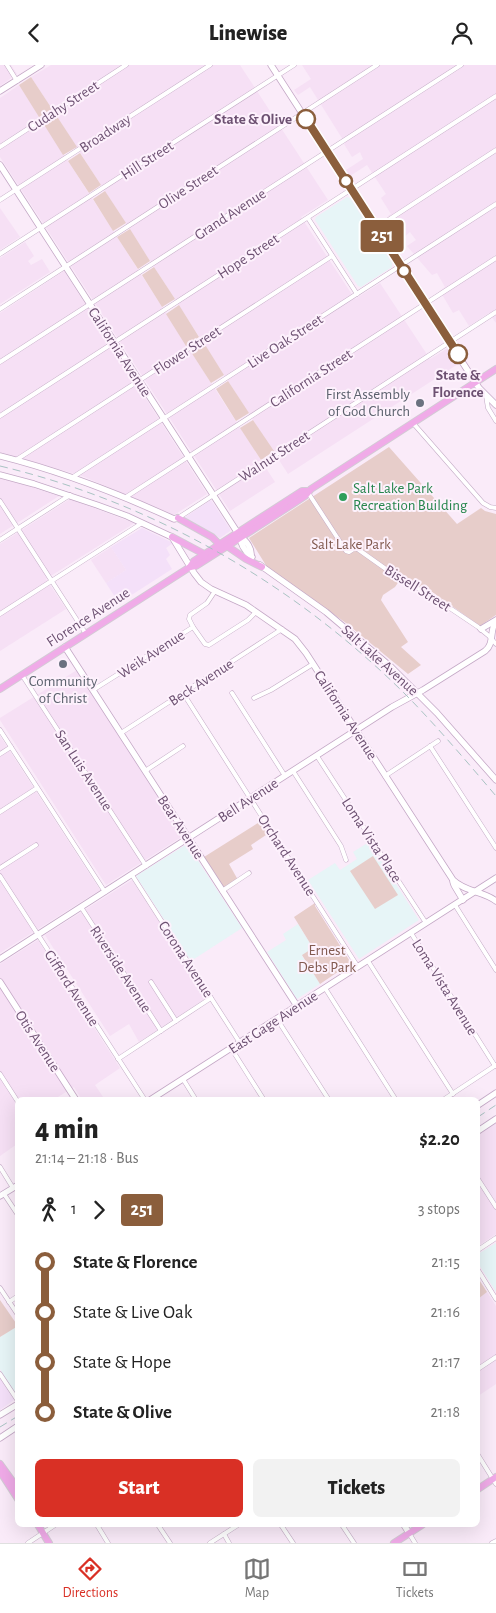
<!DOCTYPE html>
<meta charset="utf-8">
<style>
:root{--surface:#fff;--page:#f2f2f2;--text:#222;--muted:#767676;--line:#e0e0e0;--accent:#d93025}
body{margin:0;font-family:"Alegreya Sans",sans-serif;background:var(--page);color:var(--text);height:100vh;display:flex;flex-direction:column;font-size:19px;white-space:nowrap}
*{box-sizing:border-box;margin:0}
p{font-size:16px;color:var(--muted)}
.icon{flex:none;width:28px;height:28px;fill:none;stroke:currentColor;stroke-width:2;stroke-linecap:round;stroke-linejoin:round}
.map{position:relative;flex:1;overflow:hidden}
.drawer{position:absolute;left:15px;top:1032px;width:465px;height:430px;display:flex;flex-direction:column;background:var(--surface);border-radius:8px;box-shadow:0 5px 20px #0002}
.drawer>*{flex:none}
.badge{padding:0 10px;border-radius:4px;font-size:18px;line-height:32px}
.map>.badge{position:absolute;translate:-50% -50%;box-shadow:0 0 0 2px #fff}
.legs{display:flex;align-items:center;gap:8px;height:55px;padding:0 20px;font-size:16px}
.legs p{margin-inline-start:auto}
.summary{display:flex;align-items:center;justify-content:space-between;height:85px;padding:0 20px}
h1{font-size:28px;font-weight:800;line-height:38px}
.cta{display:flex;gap:10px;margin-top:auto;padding:10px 20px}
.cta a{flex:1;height:58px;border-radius:8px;background:var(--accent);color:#fff;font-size:20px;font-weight:800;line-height:58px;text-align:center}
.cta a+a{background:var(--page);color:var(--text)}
ul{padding:0 20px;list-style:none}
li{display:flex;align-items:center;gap:18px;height:50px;font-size:19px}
li i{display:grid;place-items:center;width:8px;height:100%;margin:0 6px;background:currentColor}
li i::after{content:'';width:12px;height:12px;margin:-6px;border:4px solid;border-radius:50%;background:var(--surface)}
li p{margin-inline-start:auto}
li:first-child i{background:linear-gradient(#0000 50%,currentColor 0)}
li:last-child i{background:linear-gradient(currentColor 50%,#0000 0)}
header{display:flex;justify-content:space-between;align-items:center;height:65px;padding:0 20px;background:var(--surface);font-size:22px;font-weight:800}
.tab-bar{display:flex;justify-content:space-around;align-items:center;height:70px;border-top:1px solid var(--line);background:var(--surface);font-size:14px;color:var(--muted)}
.tab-bar a{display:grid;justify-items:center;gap:2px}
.tab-bar .current{color:var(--accent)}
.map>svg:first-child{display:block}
.residential{fill:#f6e0f5}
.commercial{fill:#f4e0f9}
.education{fill:#e7f5f7}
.green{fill:#e7cdca}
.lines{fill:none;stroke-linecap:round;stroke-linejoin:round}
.street-casing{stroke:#c4acc6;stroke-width:5}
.secondary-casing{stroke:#c4a8c6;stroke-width:7}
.primary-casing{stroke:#d3cbd5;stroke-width:8}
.street{stroke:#fff;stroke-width:4}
.secondary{stroke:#fff;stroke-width:5.5}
.primary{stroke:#f0abe8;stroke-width:6}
.rail{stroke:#a9c3c3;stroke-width:1;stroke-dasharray:8 5;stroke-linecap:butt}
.line-1-casing{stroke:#fff;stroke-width:11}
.line-1{stroke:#8b5e3c;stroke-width:8}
.stop-1-dot{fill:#fff;stroke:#8b5e3c;stroke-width:2.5}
.worship-dot{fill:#6b7280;stroke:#fdf1fc;stroke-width:2}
.leisure-dot{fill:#2e9e5b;stroke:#fdf1fc;stroke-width:2}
.labels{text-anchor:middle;stroke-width:4;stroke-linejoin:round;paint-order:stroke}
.street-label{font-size:15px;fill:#6d5172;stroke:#fdf1fc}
.stop-label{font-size:15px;font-weight:bold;fill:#6d5172;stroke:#fdf1fc;text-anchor:end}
.worship-label{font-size:15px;fill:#5b616d;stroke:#fdf1fc;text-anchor:end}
.leisure-label{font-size:15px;fill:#27864d;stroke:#fdf1fc;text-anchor:start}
.park-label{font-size:15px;fill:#825a50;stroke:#fdf1fc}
</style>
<header><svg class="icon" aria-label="back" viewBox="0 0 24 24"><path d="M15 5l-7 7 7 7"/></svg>Linewise<svg class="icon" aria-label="person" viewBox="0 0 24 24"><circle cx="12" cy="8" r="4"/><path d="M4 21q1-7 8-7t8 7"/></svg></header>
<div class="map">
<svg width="496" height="1478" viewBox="0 0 496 1478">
<rect width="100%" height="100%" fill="#faebf9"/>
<g class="residential">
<polygon points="0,0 11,0 17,9 0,21"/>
<polygon points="51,0 240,0 328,135 301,152 355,234 380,218 430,294 448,283 458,299 288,409 31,12"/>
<polygon points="302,0 496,0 496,258 489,248 469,261 459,245 453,248 440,226 445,222 437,208 432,210 407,181 416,175 410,167 405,171 401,170 388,151 391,149 381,133 386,129 367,100 350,111 346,105 363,94 360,87 352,92 344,79 345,78 310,22 298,30 294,25 311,14"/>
<polygon points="19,20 275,417 230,446 0,92 0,33"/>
<polygon points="0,143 20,172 0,185"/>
<polygon points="25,177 34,191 28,196 31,200 42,194 50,207 0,239 0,193"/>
<polygon points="64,206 207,429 174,450 82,411 0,387 0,248"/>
<polygon points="0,412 59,431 0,469"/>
<polygon points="70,434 134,458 133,459 46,514 66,544 0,586 0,479"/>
<polygon points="111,482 126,505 106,518 91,495"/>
<polygon points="77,605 183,771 106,820 0,655 0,653"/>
<polygon points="0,671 100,825 0,888"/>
<polygon points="132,815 208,932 139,977 129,959 110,971 45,870"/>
<polygon points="38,875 120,1003 95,1020 103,1032 99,1035 82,1035 74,1022 53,1035 18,1035 17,1079 0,1091 0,899"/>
<polygon points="496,1058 496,1169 478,1181 478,1070"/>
<polygon points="487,1227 496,1241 496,1319 478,1331 478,1234"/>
</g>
<g class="commercial">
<polygon points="211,435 230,464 230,466 220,473 184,453"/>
<polygon points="142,463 173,478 166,483 170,490 166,494 172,504 119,538 106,518 126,505 111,482"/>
<polygon points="0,1313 14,1335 0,1345"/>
</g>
<g class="education">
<polygon points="347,132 350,133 392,198 392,202 361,222 358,221 315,155 316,152"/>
<polygon points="369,777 419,855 359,894 308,815 335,798 340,805 357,794 353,787"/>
<polygon points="187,779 242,863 191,896 136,811"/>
<polygon points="298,859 313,883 302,891 320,919 297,934 267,887 286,875 283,869"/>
<polygon points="496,1178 496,1227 478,1198 478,1189"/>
<polygon points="17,1261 17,1332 0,1304 0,1272"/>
</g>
<g class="green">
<polygon points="31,12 52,44 39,52 19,20"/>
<polygon points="56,50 77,82 63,90 43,58"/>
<polygon points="80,88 101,120 89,128 68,96"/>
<polygon points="105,126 126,158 113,166 93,134"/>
<polygon points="130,164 150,196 138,204 117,172"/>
<polygon points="154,202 175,234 162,242 142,210"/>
<polygon points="179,240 199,272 186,281 166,249"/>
<polygon points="204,278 224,310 211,318 191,287"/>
<polygon points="228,316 249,348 236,356 216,324"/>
<polygon points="253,355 274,386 261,395 240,363"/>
<polygon points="389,382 457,459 481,443 485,446 496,449 496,550 480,561 428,524 415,520 402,512 395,522 383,530 381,535 408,577 401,582 421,600 408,609 346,558 267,502 249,473"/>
<polygon points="261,756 269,768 251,780 253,784 229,799 238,815 224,824 204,792"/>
<polygon points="373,791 398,830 375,844 350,806"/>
<polygon points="315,838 315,841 351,898 320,919 302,890 313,883 294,852"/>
<polygon points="478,1213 487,1227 478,1234"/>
<polygon points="0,1235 18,1261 0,1272"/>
</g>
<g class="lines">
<g class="street-casing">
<g id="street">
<polyline points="7,0 17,16"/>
<polyline points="0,82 126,0"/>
<polyline points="0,135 210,0"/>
<polyline points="308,153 357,229"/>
<polyline points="376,163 496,85"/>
<polyline points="0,189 294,0"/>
<polyline points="0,244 377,0"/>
<polyline points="0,297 461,0"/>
<polyline points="486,331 488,343 496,356"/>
<polyline points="0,351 496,31"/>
<polyline points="413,358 483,438 490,442 496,443"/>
<polyline points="16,395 332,191"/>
<polyline points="73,412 496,139"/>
<polyline points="307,426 346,486 349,487 355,483 359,485 407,519 426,527 478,562 489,571 496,579"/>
<polyline points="126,432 496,193"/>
<polyline points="0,436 86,569"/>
<polyline points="178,453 496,247"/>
<polyline points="0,475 70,430"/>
<polyline points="0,549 142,458"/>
<polyline points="193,562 205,579 209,580 248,555 256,547"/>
<polyline points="22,610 146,801"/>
<polyline points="93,625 193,562 189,554 190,550 207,538 215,526"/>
<polyline points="183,628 358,902"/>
<polyline points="232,628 285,711"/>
<polyline points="254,633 271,625 313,599"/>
<polyline points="0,665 105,827"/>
<polyline points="121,668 282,564"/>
<polyline points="430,681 496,783"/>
<polyline points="0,689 11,682"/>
<polyline points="317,691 426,858"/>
<polyline points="145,706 183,681"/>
<polyline points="293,706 341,781 346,795"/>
<polyline points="385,711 438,676"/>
<polyline points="0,747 37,723"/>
<polyline points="0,803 36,780"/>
<polyline points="132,810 240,978"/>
<polyline points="0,811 145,1035"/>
<polyline points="222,826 249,808"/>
<polyline points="455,840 496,905"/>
<polyline points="81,842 161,966"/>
<polyline points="411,868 495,1001"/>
<polyline points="368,896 453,1029"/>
<polyline points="151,917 176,956"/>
<polyline points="325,923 396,1035"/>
<polyline points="277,954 329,1035"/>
<polyline points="231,983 264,1035"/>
<polyline points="118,994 211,933"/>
<polyline points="0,1009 18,1037"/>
<polyline points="183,1014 196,1035"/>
<polyline points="443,1035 496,1000"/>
<polyline points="0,1102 13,1123"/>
<polyline points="478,1114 496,1142"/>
<polyline points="4,1129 18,1150"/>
<polyline points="478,1185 496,1173"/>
<polyline points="478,1205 496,1234"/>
<polyline points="0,1223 18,1250"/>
<polyline points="9,1237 18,1231"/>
<polyline points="478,1304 496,1292"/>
<polyline points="0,1309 18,1336"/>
<polyline points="478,1390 496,1419"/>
<polyline points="97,1460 108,1478"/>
<polyline points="158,1460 170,1478"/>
<polyline points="281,1460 293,1478"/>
<polyline points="342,1460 354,1478"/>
<polyline points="409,1468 415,1478"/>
<polyline points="224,1469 229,1478"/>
<polyline points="28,1478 55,1460"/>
<polyline points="210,1478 238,1460"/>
<polyline points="492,1478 496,1476"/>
</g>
</g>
<g class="secondary-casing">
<g id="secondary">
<polyline points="271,0 479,323 496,340"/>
<polyline points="0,26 41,0"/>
<path d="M0 100 241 473C247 476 252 484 251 491"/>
<path d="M0 391C60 406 117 428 174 454L178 453"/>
<path d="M0 410 34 419 97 440 127 451 172 472 194 508 201 517 211 524 246 540 295 574 306 588 453 815C465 827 483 826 496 836"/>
<path d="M241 473C240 481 246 487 252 492"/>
<polyline points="260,500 326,547 391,602 437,648 496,715"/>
<polyline points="481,564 496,555"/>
<polyline points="65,582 297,941"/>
<polyline points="453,817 454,820 463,835"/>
<path d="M0 894 392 642 423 625 485 586C495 578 489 566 496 556"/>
<polyline points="0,917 76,1035"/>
<polyline points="150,1035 496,813"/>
<polyline points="478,1040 496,1028"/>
<polyline points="478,1066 496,1054"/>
<polyline points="0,1131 18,1120"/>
<polyline points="0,1350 18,1339"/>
<polyline points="0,1373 18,1361"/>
<polyline points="404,1460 409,1468"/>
</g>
</g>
<g class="primary-casing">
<g id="primary">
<polyline points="178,453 212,472 219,479"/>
<polyline points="172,472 204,489"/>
<polyline points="227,481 246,494 262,502"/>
<polyline points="190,502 196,501 282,446 305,431 311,424 496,304"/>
<polyline points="0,624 190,502 194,496 302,426 307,426"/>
<polyline points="0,1399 18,1424"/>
<polyline points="0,1406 18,1434"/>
<polyline points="478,1424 496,1412"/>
<polyline points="38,1460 49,1478"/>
<polyline points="394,1478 422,1460"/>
</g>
</g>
<use href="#street" class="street"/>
<use href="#secondary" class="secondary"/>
<use href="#primary" class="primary"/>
<g class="rail">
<path d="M0 401C155 438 298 521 410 634 440 665 468 698 496 731"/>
<polyline points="478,1052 496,1040"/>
<polyline points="0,1362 18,1351"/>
</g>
</g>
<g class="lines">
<g class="line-1-casing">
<polyline id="line-1" points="306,54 458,289"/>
</g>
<use href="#line-1" class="line-1"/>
</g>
<g class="stop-1-dot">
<circle cx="306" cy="54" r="9"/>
<circle cx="346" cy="116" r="6"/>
<circle cx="404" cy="206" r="6"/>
<circle cx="458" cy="289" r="9"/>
</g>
<g class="worship-dot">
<circle cx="420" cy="338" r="5"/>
<circle cx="63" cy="599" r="5"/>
</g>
<circle class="leisure-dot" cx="343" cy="432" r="5"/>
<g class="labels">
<g class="street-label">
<text transform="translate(63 41) rotate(-33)" y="5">Cudahy Street</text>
<text transform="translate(105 68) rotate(-33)" y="5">Broadway</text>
<text transform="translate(147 95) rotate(-33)" y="5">Hill Street</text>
<text transform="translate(188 122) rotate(-33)" y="5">Olive Street</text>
<text transform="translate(230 149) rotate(-33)" y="5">Grand Avenue</text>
<text transform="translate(248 191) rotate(-33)" y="5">Hope Street</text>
<text transform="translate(285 276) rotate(-33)" y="5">Live Oak Street</text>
<text transform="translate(187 285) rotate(-33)" y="5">Flower Street</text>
<text transform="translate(120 287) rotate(57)" y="5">California Avenue</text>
<text transform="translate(311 313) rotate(-33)" y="5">California Street</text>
<text transform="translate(274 391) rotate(-33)" y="5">Walnut Street</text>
<text transform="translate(418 523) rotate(32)" y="5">Bissell Street</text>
<text transform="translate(88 552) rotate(-33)" y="5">Florence Avenue</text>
<text transform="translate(151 589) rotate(-33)" y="5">Weik Avenue</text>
<text transform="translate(380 595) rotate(42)" y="5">Salt Lake Avenue</text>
<text transform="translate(201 617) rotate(-33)" y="5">Beck Avenue</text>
<text transform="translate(346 650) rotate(57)" y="5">California Avenue</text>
<text transform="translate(84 705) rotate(57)" y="5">San Luis Avenue</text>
<text transform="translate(248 735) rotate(-33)" y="5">Bell Avenue</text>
<text transform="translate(181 762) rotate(57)" y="5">Bear Avenue</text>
<text transform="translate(372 775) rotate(57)" y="5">Loma Vista Place</text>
<text transform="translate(287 790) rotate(57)" y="5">Orchard Avenue</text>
<text transform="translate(186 894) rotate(57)" y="5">Corona Avenue</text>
<text transform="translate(121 904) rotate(57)" y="5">Riverside Avenue</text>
<text transform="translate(445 922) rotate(58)" y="5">Loma Vista Avenue</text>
<text transform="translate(72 923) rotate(57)" y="5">Gifford Avenue</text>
<text transform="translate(273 957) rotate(-33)" y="5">East Gage Avenue</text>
<text transform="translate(38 976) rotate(57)" y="5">Otis Avenue</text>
</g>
<g class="stop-label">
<text x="292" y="59">State &amp; Olive</text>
<text x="458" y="315" text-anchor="middle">State &amp;<tspan x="458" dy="17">Florence</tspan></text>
</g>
<g class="worship-label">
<text x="410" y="334">First Assembly<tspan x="410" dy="17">of God Church</tspan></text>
<text x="63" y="621" text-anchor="middle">Community<tspan x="63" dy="17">of Christ</tspan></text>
</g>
<g class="leisure-label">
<text x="353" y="428">Salt Lake Park<tspan x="353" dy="17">Recreation Building</tspan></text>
</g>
<g class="park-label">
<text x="351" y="484">Salt Lake Park</text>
<text x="327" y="890">Ernest<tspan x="327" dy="17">Debs Park</tspan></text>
</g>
</g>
</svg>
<b class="badge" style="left:382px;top:171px;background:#8b5e3c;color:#fff">251</b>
<section class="drawer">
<div class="summary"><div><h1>4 min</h1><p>21:14 – 21:18 · Bus</p></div><b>$2.20</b></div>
<div class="legs"><svg class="icon" aria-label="walk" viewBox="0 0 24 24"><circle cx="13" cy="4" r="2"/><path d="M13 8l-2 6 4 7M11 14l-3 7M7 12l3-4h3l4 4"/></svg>1<svg class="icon" aria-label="forward" viewBox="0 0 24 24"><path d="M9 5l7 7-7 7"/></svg><b class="badge" style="background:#8b5e3c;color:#fff">251</b><p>3 stops</p></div>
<ul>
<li><i style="color:#8b5e3c"></i><b>State &amp; Florence</b><p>21:15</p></li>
<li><i style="color:#8b5e3c"></i><span>State &amp; Live Oak</span><p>21:16</p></li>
<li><i style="color:#8b5e3c"></i><span>State &amp; Hope</span><p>21:17</p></li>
<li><i style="color:#8b5e3c"></i><b>State &amp; Olive</b><p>21:18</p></li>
</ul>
<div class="cta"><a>Start</a><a>Tickets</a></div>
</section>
</div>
<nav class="tab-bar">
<a class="current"><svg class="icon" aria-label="directions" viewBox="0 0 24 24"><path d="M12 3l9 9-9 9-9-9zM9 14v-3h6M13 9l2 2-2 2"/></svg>Directions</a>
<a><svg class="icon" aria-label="map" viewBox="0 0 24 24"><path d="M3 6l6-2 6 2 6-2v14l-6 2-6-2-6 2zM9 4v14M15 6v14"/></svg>Map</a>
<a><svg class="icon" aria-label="tickets" viewBox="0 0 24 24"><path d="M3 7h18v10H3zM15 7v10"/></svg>Tickets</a>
</nav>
